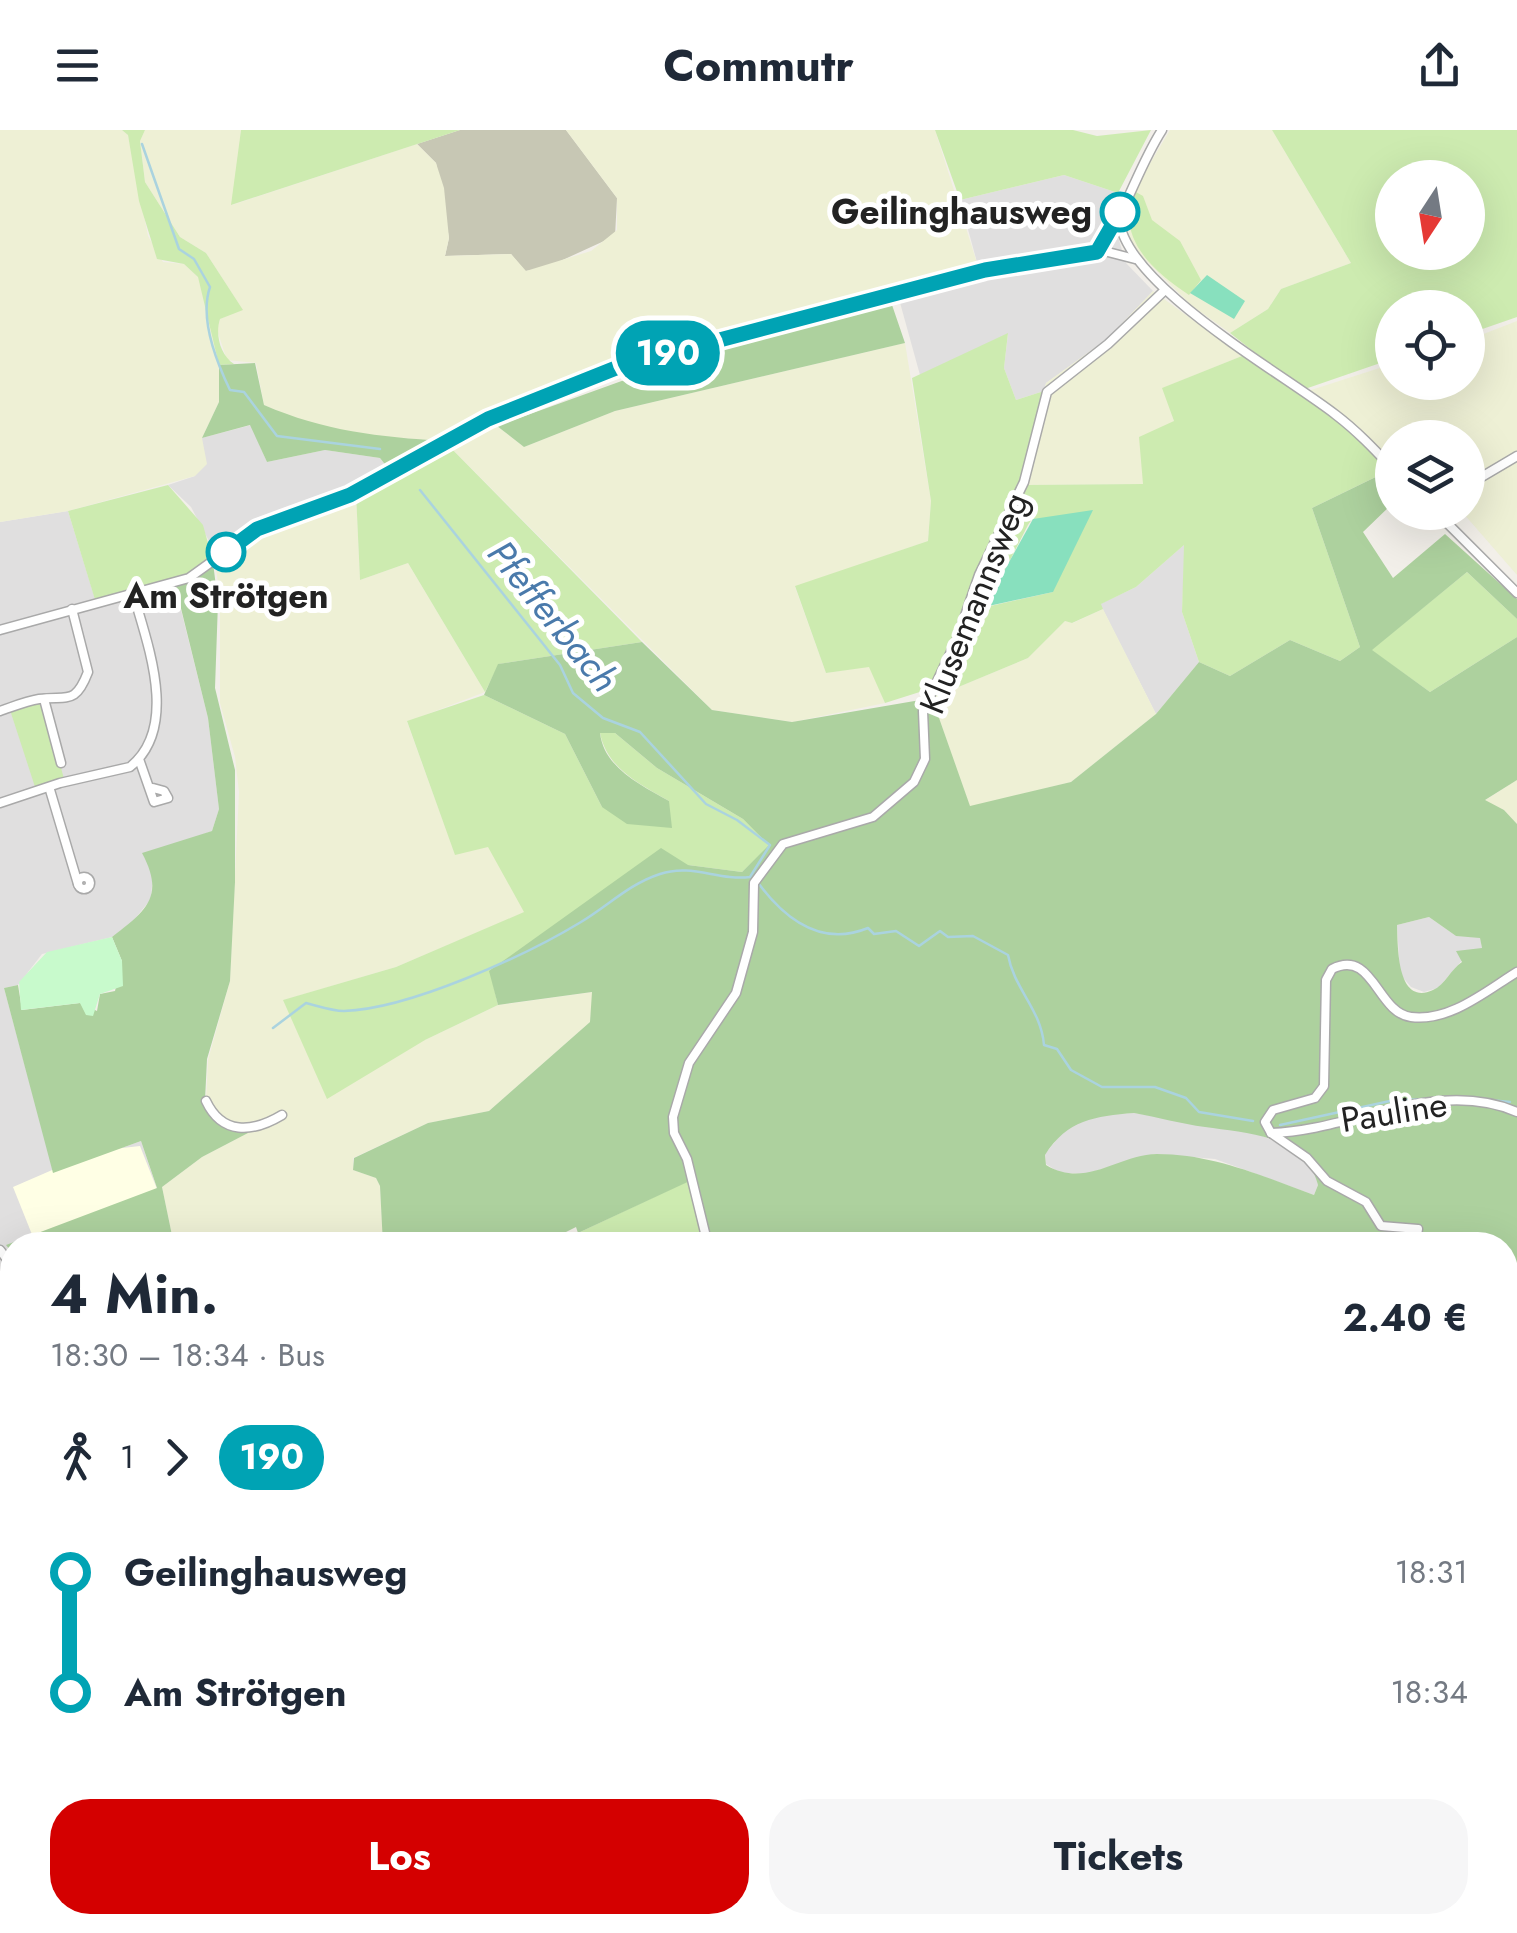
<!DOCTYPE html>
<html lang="de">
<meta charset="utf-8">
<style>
:root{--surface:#fff;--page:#f6f6f7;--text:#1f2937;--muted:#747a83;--accent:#d40000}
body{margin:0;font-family:Jost,sans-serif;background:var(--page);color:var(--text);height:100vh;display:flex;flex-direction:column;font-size:38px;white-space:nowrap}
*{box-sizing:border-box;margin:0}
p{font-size:32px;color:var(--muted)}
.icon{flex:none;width:55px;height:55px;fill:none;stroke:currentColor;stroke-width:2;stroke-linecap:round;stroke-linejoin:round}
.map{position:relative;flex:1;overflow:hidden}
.details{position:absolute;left:0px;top:1102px;width:1518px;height:702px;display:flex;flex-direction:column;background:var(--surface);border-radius:40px 40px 0 0;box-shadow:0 10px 40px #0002}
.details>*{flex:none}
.badge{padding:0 20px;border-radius:32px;font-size:35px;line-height:65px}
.needle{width:65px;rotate:192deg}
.buttons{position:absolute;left:1375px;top:30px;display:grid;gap:20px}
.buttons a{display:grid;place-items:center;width:110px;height:110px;border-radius:50%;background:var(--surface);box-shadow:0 10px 40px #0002;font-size:50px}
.map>.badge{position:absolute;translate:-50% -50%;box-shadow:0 0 0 5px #fff}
.legs{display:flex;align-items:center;gap:15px;height:110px;padding:0 50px;font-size:32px}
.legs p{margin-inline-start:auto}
.headline{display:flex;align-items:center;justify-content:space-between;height:170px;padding:0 50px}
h1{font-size:55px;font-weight:700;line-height:75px}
.cta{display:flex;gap:20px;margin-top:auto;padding:20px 50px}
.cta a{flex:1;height:115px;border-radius:40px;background:var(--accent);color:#fff;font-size:40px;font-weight:700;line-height:115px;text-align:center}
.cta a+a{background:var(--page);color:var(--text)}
ul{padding:0 50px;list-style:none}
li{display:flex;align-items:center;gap:35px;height:120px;font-size:38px}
li i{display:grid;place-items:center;width:15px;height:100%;margin:0 12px;background:currentColor}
li i::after{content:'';width:25px;height:25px;margin:-12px;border:8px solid;border-radius:50%;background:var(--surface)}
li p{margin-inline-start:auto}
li:first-child i{background:linear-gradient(#0000 50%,currentColor 0)}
li:last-child i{background:linear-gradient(currentColor 50%,#0000 0)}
header{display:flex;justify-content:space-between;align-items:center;height:130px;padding:0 50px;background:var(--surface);font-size:45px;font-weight:700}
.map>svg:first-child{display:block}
.residential{fill:#e0dfdf}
.education{fill:#ffffe5}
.construction{fill:#c7c7b4}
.farmland{fill:#eef0d5}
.grass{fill:#cdebb0;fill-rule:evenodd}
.forest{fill:#add19e;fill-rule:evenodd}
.park{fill:#c8facc}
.pitch{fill:#88e0be}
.water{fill:#aad3df}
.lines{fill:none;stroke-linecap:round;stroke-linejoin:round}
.stream{stroke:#aad3df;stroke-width:2.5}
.minor-casing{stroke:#a9a9a9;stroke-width:11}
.secondary-casing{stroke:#707d05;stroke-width:15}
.minor{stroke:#fff;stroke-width:8}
.secondary{stroke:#f7fabf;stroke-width:11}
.line-1-casing{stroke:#fff;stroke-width:22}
.line-1{stroke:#00a3b4;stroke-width:15}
.stop-1-dot{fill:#fff;stroke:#00a3b4;stroke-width:5}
.labels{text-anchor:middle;stroke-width:10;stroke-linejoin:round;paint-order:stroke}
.stop-label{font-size:35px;font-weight:bold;fill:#222;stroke:#fff;text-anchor:end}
.street-label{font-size:35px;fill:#222;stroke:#fff}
.water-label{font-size:38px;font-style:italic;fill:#4a7aab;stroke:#fff}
</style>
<header><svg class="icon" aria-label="menu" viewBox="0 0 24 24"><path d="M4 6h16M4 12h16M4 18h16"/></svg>Commutr<svg class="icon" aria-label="share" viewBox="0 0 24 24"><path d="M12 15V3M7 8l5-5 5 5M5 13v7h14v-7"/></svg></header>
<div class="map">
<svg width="1517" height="1803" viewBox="0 0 1517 1803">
<rect width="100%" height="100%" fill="#f2efe9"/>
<g class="residential">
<polygon points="1064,45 1118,63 1112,87 1126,133 1153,161 1107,209 1046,253 1044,261 1016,270 1004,238 1008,204 920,245 899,169 949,156 946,145 978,136 960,70"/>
<polygon points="251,295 267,332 325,320 380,328 391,342 213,431 209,411 191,377 168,355 195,346 202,308"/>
<polygon points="68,381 96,472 174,452 208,588 219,679 212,701 185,711 153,742 151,769 133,791 112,807 42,824 18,855 4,858 54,1043 141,1011 157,1059 7,1115 12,1122 12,1792 87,1793 76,1803 0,1803 0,392"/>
<polygon points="1185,414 1182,482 1199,532 1156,584 1100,474 1136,457"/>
<polygon points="1429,787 1456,806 1480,807 1482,818 1464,828 1438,858 1424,862 1411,857 1400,844 1397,795"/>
<polygon points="1134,983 1254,1002 1293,1020 1316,1044 1318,1055 1314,1065 1215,1029 1154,1024 1085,1044 1060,1043 1046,1034 1045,1024 1067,997 1099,985"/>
<polygon points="1517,1468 1517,1575 1505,1577 1505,1469"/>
<polygon points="270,1792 358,1793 360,1803 253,1803"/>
</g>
<polygon class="education" points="140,1016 157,1059 33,1107 13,1057 96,1021"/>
<polygon class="construction" points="460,0 566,0 617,68 615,106 543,139 525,141 511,124 445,126 449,108 436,33 417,14"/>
<g class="farmland">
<polygon points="0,0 122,0 128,5 148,106 163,132 184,134 198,147 206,170 219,235 219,272 202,308 207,334 195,346 68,381 0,392"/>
<polygon points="145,0 241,0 232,75 417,14 436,33 444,58 449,108 445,126 511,124 526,141 591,121 617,100 617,68 566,0 935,0 978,136 677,215 486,287 446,312 497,296 524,317 615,281 905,213 931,371 928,411 795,457 826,543 870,536 885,573 793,592 712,580 444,311 367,306 312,296 264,275 256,233 227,230 217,200 220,189 242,179 206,123 180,107 145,52 140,10"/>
<polygon points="1170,0 1272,0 1351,133 1281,159 1268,179 1230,203 1191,175 1143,128 1131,112 1126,89 1131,65"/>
<polygon points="1153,161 1242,226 1163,258 1174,291 1144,354 1021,355 1046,253 1107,209"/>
<polygon points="1517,191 1517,325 1468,353 1468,308 1392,308 1392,333 1355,295 1308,261 1392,234 1392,252 1468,252 1468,210"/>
<polygon points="1517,330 1517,445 1463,383 1468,382 1468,360"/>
<polygon points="356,363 360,450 408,433 485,562 407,592 455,724 488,716 525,782 396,837 284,870 425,910 498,875 593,862 590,892 489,981 428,993 353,1028 353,1040 376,1048 380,1056 383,1115 174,1115 162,1057 202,1027 246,1004 233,999 206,971 208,930 230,851 239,662 235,627 220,573 220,465 215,433 257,399"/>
<polygon points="1103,479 1156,584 1071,652 970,677 932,568 1028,528 1065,491 1073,493"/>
<polygon points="1517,650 1517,694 1504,680 1484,671"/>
</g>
<g class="grass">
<path d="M122 0H145L140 11 145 52 180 107 206 123 243 180 220 189C215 204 220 225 234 234L219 235 198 147 184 134 157 129 139 71 128 5Z"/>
<polygon points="241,0 460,0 231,75"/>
<polygon points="935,0 1073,0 1097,6 1151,0 1118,63 1064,45 960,70"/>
<path d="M1272 0H1517V187L1468 204V178H1392V229L1302 260 1230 203 1268 179 1281 159 1351 133ZM1392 48H1468V122H1392Z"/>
<path d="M1134 61 1143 66 1152 90 1180 111 1201 150 1189 165C1153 141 1115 108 1134 61Z"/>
<path d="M1008 203 1004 238 1016 270 1044 261 1022 355 1143 354 1139 307 1174 291 1162 258 1242 226 1333 283 1392 339 1312 378 1360 517 1340 531 1290 510 1230 546 1199 532 1182 482 1184 415 1136 457 1101 474 1103 479 1072 493 1065 491 1028 528 932 568 926 560 885 573 869 537 826 543 795 456 928 411 931 371 912 248ZM1032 389 1053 462 986 477 1028 395Z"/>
<polygon points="445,312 642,512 499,534 485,562 408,433 360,450 356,363"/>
<polygon points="168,355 203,395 213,431 201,440 96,473 68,381"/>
<polygon points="1467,442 1517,489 1517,507 1430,562 1371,520"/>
<path d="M484 565 565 604 602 677 669 671C640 654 607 639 600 603H615L657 638 743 689 770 715 742 742 688 735 490 841 498 875 425 910 327 969 283 870 396 837 524 782 488 717 455 725 407 591Z"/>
<polygon points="43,570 64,649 36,660 10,580"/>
<polygon points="688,1051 704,1115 583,1115 578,1103"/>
<polygon points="59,1792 270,1793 253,1803 50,1803"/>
</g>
<g class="forest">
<polygon points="891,172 905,213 615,281 524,317 497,296 727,213"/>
<path d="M255 233 264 275C324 301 379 307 444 311L391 342 380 328 325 320 267 332 250 295 202 308 219 272V235Z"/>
<path d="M1386 342 1392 349V374L1363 402 1393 448 1445 404 1517 469V489L1467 442 1372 520 1430 562 1517 507V650L1485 670 1504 680 1517 694V1468L1505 1469V1115H711L694 1049 578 1103 576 1097 540 1115H383L380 1056 376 1048 353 1040 354 1028 428 993 489 981 590 892 592 862 498 875 489 841 661 718 688 735 742 742 769 715 743 689 657 638 615 603H600C604 638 641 655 669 671L672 698 627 694 602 677 565 604 484 565 498 534 642 512 712 580 792 592 932 568 970 676 1071 652 1156 584 1199 532 1230 546 1290 510 1340 531 1360 517 1312 378ZM1429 787 1456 806 1480 808 1482 818 1456 821 1462 832C1451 839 1445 855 1433 860 1396 877 1398 814 1397 795ZM1134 983C1158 987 1181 994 1205 997 1246 1003 1306 1005 1318 1055L1314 1065C1262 1046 1213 1024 1157 1024 1117 1025 1086 1059 1046 1035L1045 1025C1067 990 1095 986 1134 983Z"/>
<path d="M213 433 218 472 215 558 235 640V752L230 851 207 929 205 970 233 999 248 1003 202 1027 162 1057 174 1115H12V1122L6 1115 157 1058 141 1011 53 1043 4 858 18 855 22 880 80 873 97 881 100 864 115 861 122 831 112 807C147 780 165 766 142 723L212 701 219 679 208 588 175 454Z"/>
<polygon points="1517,1575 1517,1710 1505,1712 1505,1577"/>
<polygon points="1505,1726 1517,1734 1517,1803 1416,1803 1360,1793 1505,1792"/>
<polygon points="358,1793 1067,1793 1053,1803 361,1803"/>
</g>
<polygon class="park" points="112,807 122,831 123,856 100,864 93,886 86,885 80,873 21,880 19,852 47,822"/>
<g class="pitch">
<polygon points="1207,145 1245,171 1234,189 1190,163"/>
<polygon points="1093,380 1053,462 984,477 1033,389"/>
</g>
<polygon class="water" points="1115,1792 1360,1792 1416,1803 1098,1803"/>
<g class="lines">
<g class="stream">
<path d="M142 14 179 119 194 129 210 157C199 189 216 231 230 260L244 262 277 306 380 319"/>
<path d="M759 754C786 790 822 817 868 798L874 804 896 801 919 816 940 801 948 807 973 806 1008 825C1014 859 1041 879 1044 915L1057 919 1071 940 1102 957H1155L1186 968 1199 982 1253 991"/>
<path d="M273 898 306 873C318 876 332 881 344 881 409 879 525 826 581 792 608 776 629 754 660 744 692 733 718 751 750 747L770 715 737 690 706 674 640 602 603 588 573 563 560 535 420 360"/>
<polyline points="1459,967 1510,972"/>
<polyline points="1280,995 1390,971 1441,968"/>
<polyline points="1513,1457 1517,1408"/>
<path d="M1505 1612C1514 1633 1515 1677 1505 1698"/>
<polyline points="1505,1740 1517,1757"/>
</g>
<g class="minor-casing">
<g id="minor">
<path d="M1119 86C1120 153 1284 244 1336 285 1357 301 1374 319 1392 338"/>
<path d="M1097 122C1125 86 1137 39 1162 0"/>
<polyline points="1468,355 1517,326"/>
<polyline points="1436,382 1517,463"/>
<polyline points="0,500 189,448 257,399 350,365 488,289 621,236 1012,135 1104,121 1135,129"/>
<polyline points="44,569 61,633"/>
<path d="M0 581C12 577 26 571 39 569 67 565 75 576 88 542L72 479"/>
<polyline points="139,629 154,672 168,668 164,661 153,658"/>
<polyline points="50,660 78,754"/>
<path d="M0 673 60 653 130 637C180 597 147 513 133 463"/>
<circle cx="84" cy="753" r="6"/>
<path d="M206 971C222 1005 252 1003 282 985"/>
<path d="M1271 1003 1265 992 1273 980 1315 968 1324 956 1326 850 1332 839C1373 818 1377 883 1411 887 1450 892 1486 861 1517 842"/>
<path d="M1271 1003C1352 1001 1436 947 1517 982"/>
<polyline points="1271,1003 1307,1028 1327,1051 1366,1072 1381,1096 1418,1099 1415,1115"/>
<polyline points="708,1115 687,1029 674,1003 673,987 689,933 736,863 753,802 754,753 783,714 873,687 914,652 925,629 923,581 957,509 979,445 1024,352 1047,262 1108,214 1165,160"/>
<polyline points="0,1120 12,1136"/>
<polyline points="0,1358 12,1374"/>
<polyline points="0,1396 12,1387"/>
<polyline points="0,1613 12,1618"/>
<polyline points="0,1691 12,1691"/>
<polyline points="10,1757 11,1794"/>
<polyline points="126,1792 128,1803"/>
<polyline points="451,1792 451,1803"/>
<polyline points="0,1796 24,1795"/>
<polyline points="361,1803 361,1792"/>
<polyline points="725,1803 729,1792"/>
</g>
</g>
<g class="secondary-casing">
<g id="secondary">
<polyline points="1505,1718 1517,1715"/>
<polyline points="1062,1803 1076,1792"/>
</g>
</g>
<use href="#minor" class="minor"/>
<use href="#secondary" class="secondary"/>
</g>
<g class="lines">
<g class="line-1-casing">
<polyline id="line-1" points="226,422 257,399 350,365 488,289 621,236 985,140 1097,122 1120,82"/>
</g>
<use href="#line-1" class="line-1"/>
</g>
<g class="stop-1-dot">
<circle cx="1120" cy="82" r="18"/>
<circle cx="226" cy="422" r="18"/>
</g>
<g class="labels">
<g class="stop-label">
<text x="1092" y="94">Geilinghausweg</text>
<text x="226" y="478" text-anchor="middle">Am Strötgen</text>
</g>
<g class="street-label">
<text transform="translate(974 473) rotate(-68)" y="12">Klusemannsweg</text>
<text transform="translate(1394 982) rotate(-9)" y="12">Pauline</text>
</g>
<g class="water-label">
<text transform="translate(553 486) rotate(51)" y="13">Pfefferbach</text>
</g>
</g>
</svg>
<div class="buttons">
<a><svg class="needle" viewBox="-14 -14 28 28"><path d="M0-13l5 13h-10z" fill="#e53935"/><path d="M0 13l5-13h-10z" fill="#747a83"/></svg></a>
<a><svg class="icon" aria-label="locate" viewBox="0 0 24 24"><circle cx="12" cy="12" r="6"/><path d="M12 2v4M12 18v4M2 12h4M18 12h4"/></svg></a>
<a><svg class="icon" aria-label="layers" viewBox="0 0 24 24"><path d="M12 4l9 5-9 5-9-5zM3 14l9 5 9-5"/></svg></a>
</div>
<b class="badge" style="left:668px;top:223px;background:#00a3b4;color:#fff">190</b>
<section class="details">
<div class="headline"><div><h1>4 Min.</h1><p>18:30 – 18:34 · Bus</p></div><b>2.40 €</b></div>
<div class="legs"><svg class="icon" aria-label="walk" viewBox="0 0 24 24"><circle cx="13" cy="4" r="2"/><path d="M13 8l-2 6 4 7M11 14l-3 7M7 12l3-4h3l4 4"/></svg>1<svg class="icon" aria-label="forward" viewBox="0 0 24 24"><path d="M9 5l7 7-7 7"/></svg><b class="badge" style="background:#00a3b4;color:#fff">190</b></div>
<ul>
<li><i style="color:#00a3b4"></i><b>Geilinghausweg</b><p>18:31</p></li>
<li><i style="color:#00a3b4"></i><b>Am Strötgen</b><p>18:34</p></li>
</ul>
<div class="cta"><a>Los</a><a>Tickets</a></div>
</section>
</div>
